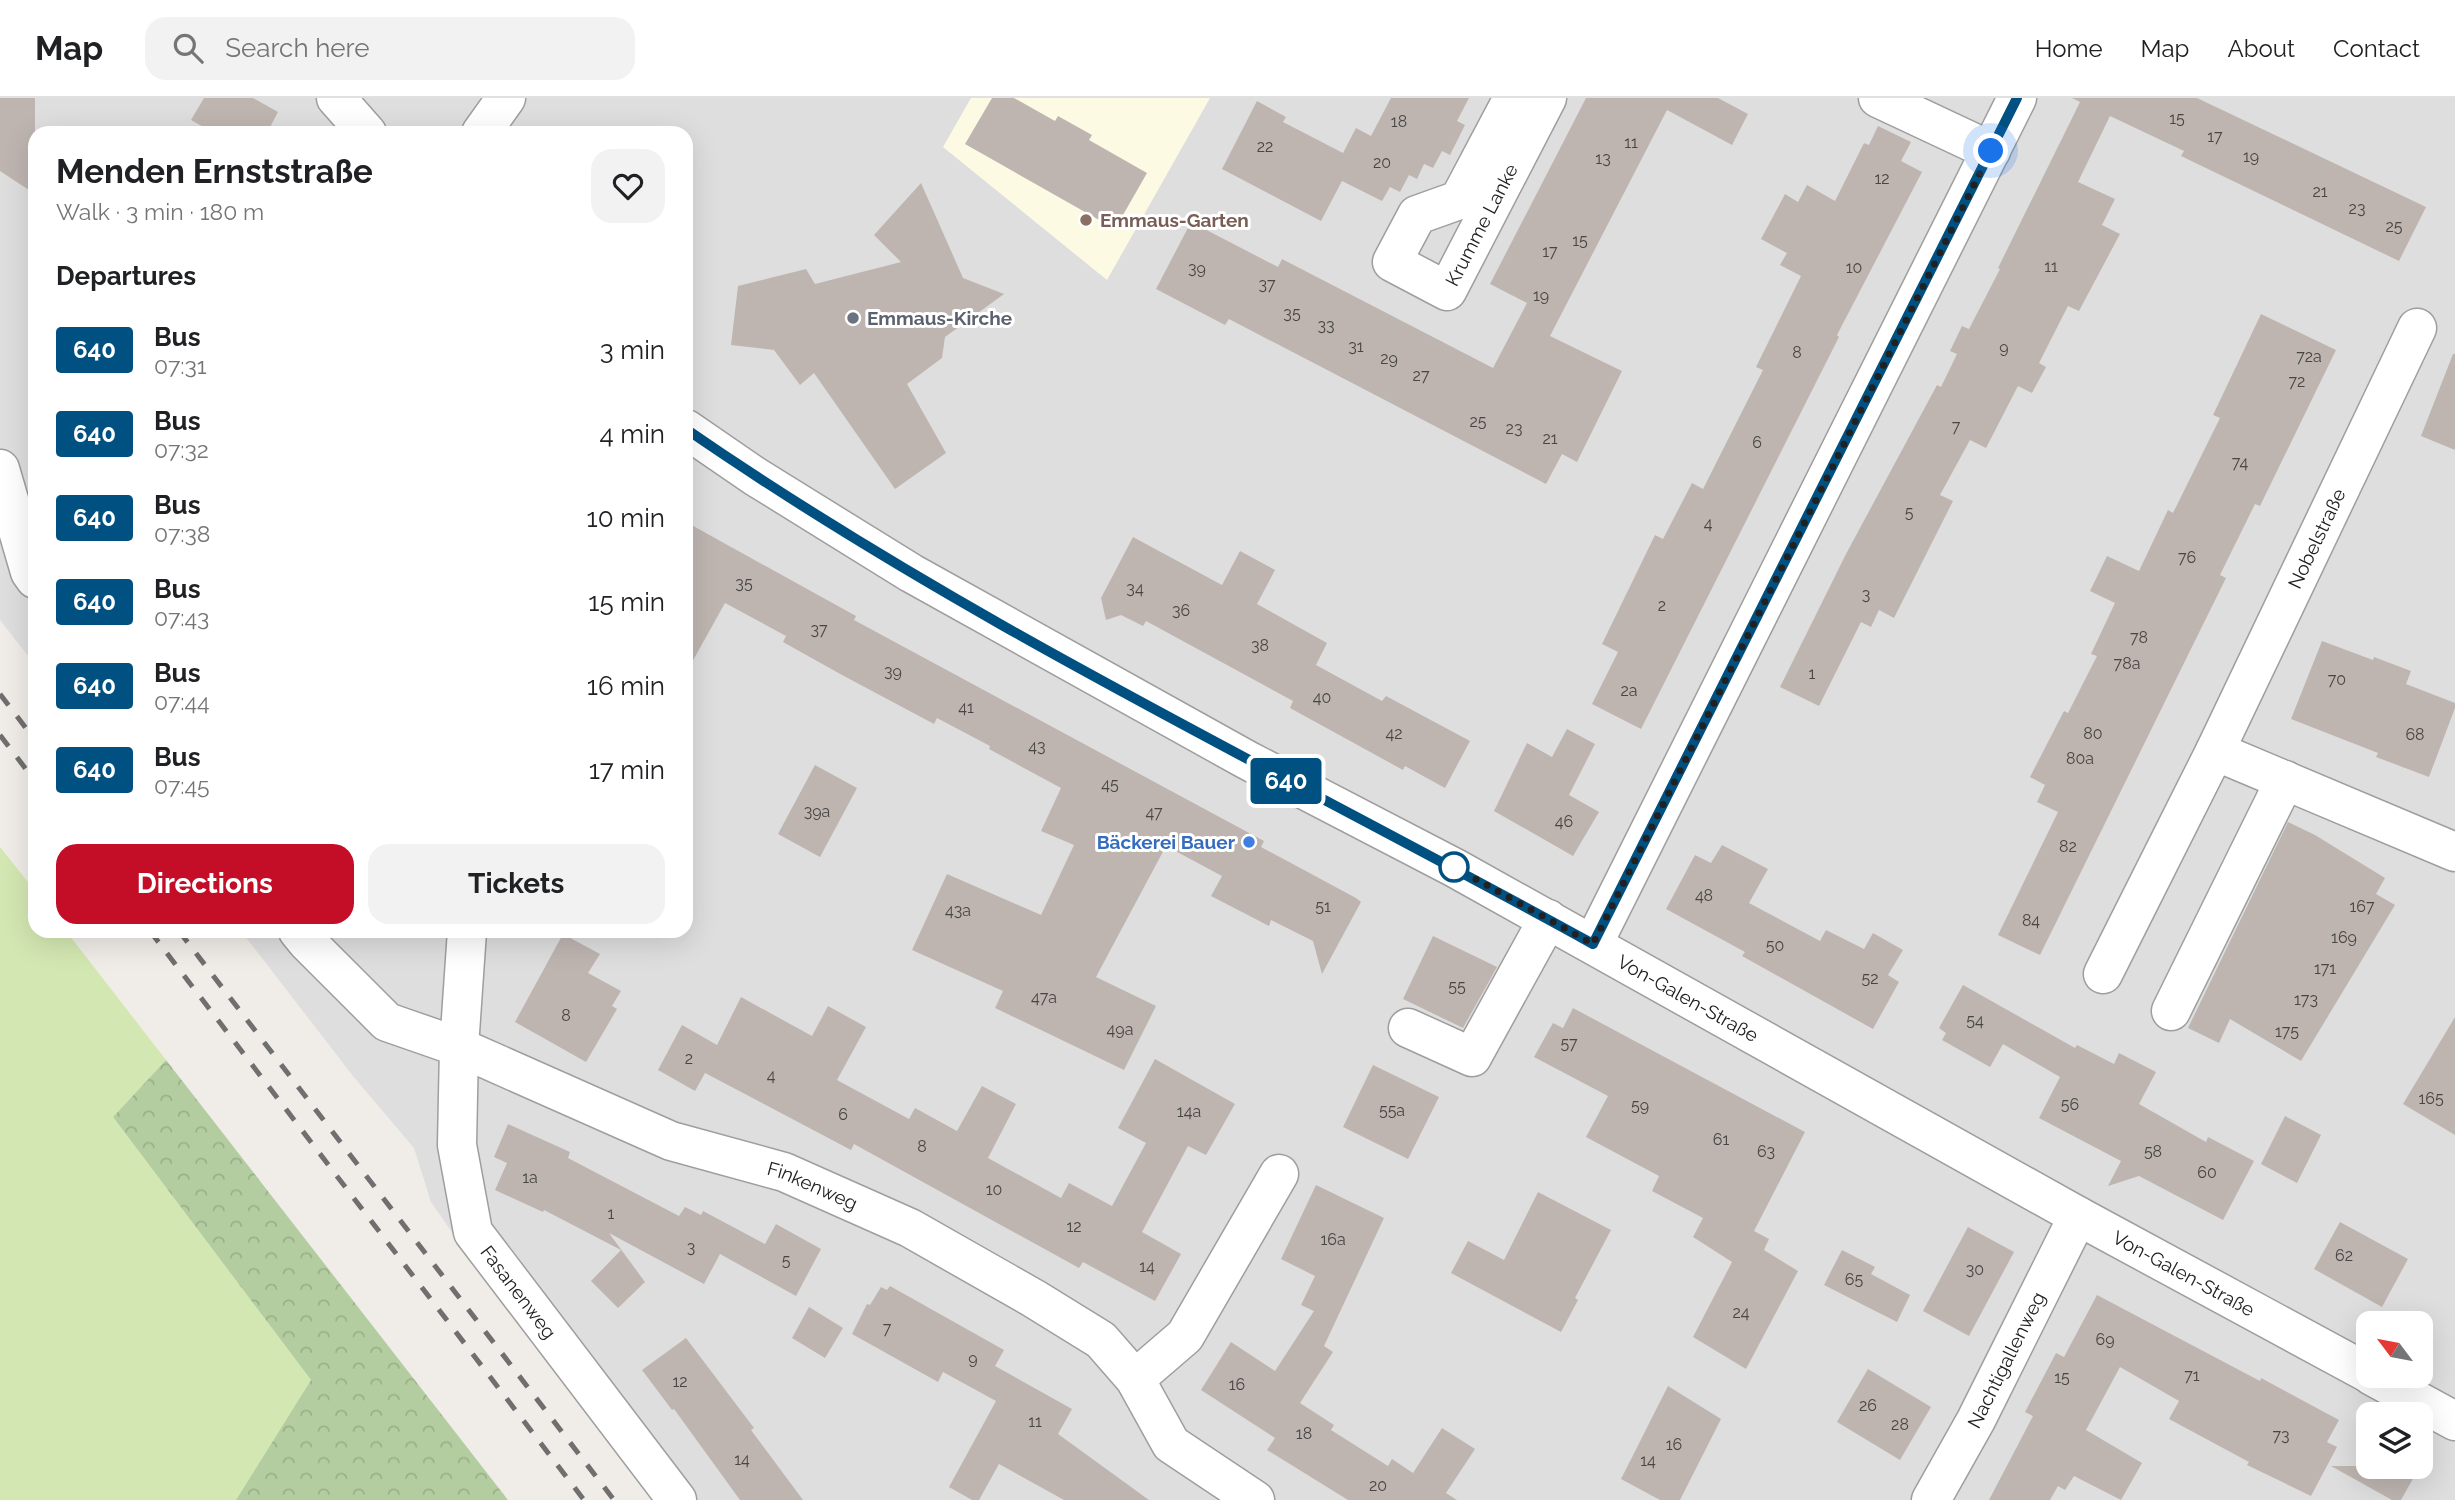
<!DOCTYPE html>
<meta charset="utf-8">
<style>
:root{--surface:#fff;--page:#f2f2f2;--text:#202124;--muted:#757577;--line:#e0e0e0;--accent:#c40d27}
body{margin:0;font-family:Raleway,sans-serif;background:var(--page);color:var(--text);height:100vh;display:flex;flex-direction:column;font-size:26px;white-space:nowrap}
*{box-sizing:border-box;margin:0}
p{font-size:23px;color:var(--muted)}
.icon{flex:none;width:38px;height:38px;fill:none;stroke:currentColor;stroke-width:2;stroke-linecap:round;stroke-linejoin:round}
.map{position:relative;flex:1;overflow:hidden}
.details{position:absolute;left:28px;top:28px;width:665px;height:812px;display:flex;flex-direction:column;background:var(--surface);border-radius:21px;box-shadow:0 7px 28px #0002}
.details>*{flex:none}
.badge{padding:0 14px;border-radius:5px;font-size:24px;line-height:46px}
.needle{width:46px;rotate:302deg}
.buttons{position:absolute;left:2356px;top:1213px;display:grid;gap:14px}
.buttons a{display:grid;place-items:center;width:77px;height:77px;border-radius:14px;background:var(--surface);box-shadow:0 7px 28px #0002;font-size:35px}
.you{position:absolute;width:35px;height:35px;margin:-18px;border:5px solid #fff;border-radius:50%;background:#1a73e8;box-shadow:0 0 0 10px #1a73e833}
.map>.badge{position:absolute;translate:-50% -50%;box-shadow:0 0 0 4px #fff}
h2{padding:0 28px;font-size:26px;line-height:63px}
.round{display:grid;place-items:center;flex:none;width:74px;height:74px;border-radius:21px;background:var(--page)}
.overview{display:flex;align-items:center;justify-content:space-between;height:119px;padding:0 28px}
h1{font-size:33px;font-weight:700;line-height:52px}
.action{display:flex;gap:14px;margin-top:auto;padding:14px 28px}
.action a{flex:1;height:80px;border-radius:21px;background:var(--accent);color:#fff;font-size:28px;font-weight:700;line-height:80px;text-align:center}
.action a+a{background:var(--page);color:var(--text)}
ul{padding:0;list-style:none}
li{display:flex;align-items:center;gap:21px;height:84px;padding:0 28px}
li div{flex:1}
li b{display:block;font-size:26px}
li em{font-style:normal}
li .badge{min-width:77px;font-weight:700;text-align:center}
header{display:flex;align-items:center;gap:42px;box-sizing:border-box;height:98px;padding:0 35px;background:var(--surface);border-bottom:2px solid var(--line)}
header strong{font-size:33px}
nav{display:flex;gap:38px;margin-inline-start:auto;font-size:24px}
.search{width:490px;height:63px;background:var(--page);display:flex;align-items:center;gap:18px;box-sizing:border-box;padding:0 24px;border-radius:21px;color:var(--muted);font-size:26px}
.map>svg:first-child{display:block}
.residential{fill:#dfdede;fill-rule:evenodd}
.education{fill:#fdfae4}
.grass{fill:#d3e7b2}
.forest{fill:url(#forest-crowns)}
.building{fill:#beb5b1}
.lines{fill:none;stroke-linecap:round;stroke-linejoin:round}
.minor-casing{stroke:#9e9e9e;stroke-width:41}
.minor{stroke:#fff;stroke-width:38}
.rail{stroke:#6f6f6f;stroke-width:5;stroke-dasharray:14 14;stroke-linecap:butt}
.line-casing{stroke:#fff;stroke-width:16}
.line{stroke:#005081;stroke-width:10}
.walk{stroke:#212121;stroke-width:7;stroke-dasharray:0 12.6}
.education-dot{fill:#8d6e63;stroke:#fff;stroke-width:2.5}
.worship-dot{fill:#6b7280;stroke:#fff;stroke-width:2.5}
.shop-dot{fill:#3f7fe0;stroke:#fff;stroke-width:2.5}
.stop-dot{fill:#fff;stroke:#005081;stroke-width:3.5}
.labels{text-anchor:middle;stroke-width:6;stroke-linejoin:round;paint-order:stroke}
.number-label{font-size:16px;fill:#484645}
.education-label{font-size:19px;font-weight:bold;fill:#785e54;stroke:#fff;text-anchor:start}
.street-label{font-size:19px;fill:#212121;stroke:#fff}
.worship-label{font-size:19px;font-weight:bold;fill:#5b616d;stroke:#fff;text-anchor:start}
.shop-label{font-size:19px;font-weight:bold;fill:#366cbe;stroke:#fff;text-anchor:end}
</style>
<header>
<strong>Map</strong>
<div class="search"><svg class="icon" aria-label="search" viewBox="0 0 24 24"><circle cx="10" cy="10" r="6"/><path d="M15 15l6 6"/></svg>Search here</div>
<nav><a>Home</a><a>Map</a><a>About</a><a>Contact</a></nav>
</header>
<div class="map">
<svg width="2455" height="1402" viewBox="0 0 2455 1402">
<defs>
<pattern id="forest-crowns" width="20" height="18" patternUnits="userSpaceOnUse" patternTransform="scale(1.75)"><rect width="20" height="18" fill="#b3cda0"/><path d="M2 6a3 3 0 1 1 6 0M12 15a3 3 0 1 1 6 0" fill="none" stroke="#9ab08a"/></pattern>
</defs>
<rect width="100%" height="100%" fill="#f0ece8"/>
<path class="residential" d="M0 0H2455V1402H653L475 1168 431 1104 414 1050 353 978 241 833H686V35H35V567L0 522ZM2368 1225H2420V1278H2368ZM2368 1316H2420V1368H2368Z"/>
<polygon class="education" points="971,0 1210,0 1107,182 943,49"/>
<polygon class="grass" points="0,749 35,793 35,833 66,833 166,962 113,1019 311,1282 236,1402 0,1402"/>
<polygon class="forest" points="166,962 508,1402 236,1402 311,1282 113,1019"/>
<g class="building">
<polygon points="0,0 35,0 35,96 0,73"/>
<polygon points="204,0 253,0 278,14 267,35 214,35 191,22"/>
<polygon points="992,0 1014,0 1055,23 1058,18 1092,37 1089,42 1147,75 1115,131 965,46"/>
<polygon points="1391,0 1469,0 1457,23 1465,27 1450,57 1442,53 1433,70 1424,66 1417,81 1409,77 1400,94 1390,89 1382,103 1342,83 1321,123 1222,71 1257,3 1286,19 1283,24 1343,55 1356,30 1371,38"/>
<polygon points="1586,0 1718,0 1748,16 1732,47 1667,12 1550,238 1622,273 1577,364 1562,356 1546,386 1229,221 1225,227 1156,191 1191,124 1278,169 1282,161 1493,270 1527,205 1490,186"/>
<polygon points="2072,0 2197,0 2426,109 2399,163 2181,58 2184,53 2110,18 2078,84 2115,101 2102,127 2120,136 2079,213 2068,208 2039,265 2046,269 2032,295 2018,288 1986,350 1970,342 1940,397 1953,403 1894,520 1879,512 1871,529 1861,524 1819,608 1780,589 1846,456 1937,287 1941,289 1957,256 1950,253 1962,228 1969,231 2000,171 1998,170 2080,4"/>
<polygon points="1878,28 1911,44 1901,63 1922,74 1837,237 1839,239 1641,631 1592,606 1618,554 1602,546 1655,437 1663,441 1692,385 1703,391 1763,272 1756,269 1801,178 1780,167 1787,155 1761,141 1785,96 1798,104 1807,87 1835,103 1864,45 1869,47"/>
<polygon points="921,85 963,180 1004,196 945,239 942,260 907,286 946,355 895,391 814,275 800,287 774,252 731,247 738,188 806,171 815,186 901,164 874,137"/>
<polygon points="2261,216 2336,252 2260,408 2255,406 2220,477 2226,480 2040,857 1998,837 2058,714 2037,704 2045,687 2030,679 2064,613 2068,615 2097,558 2091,556 2115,505 2090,493 2107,458 2139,473 2168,412 2173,415 2220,320 2213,317"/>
<polygon points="2453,256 2455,256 2455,352 2421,338"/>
<polygon points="686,424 856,518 854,522 1264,743 1261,749 1356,800 1361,804 1322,876 1313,843 1271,822 1269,828 1211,798 1222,778 1166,748 1096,879 1156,908 1124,972 995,910 1003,893 912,852 947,776 1041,817 1074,747 1041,733 1061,690 989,651 990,648 937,620 934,626 842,577 783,544 786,538 725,505 686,575"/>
<polygon points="1133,439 1222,487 1240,453 1275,472 1257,506 1327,545 1316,567 1382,603 1386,598 1470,643 1445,690 1405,668 1403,672 1290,610 1293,603 1146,523 1143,528 1121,517 1106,522 1101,500"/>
<polygon points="2322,543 2373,562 2374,559 2411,573 2406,586 2455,605 2455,610 2429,679 2376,659 2378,655 2291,621"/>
<polygon points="1567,631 1595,646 1569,697 1599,714 1573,758 1494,713 1527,645 1552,659"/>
<polygon points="815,667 857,690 820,759 778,736"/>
<polygon points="2288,724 2315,737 2385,780 2376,796 2395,807 2301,963 2230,921 2219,945 2188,930"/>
<polygon points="1722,747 1768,771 1749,805 1820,843 1826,832 1864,851 1873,835 1903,852 1888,877 1899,884 1873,931 1742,858 1745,854 1666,811 1695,757 1711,765"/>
<polygon points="563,836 600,856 588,875 621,893 612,908 617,911 586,964 515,924"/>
<polygon points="1433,838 1497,869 1463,930 1403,901"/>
<polygon points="1963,887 2075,950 2077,947 2114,966 2119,955 2156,974 2139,1006 2206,1044 2208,1039 2254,1063 2223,1122 2139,1078 2108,1088 2121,1063 2039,1020 2060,979 2003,946 1990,969 1942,942 1946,935 1939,930"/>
<polygon points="741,899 812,938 828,908 866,929 837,982 909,1021 915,1010 957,1033 982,988 1016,1006 988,1060 1061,1100 1069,1085 1112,1108 1146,1045 1118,1030 1155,961 1235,1006 1206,1057 1188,1048 1142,1134 1181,1156 1155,1203 1083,1164 1079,1170 854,1046 851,1052 705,975 695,993 658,972 682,927 717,947"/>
<polygon points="1573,910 1805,1034 1754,1133 1769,1141 1764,1152 1798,1173 1746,1271 1693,1239 1732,1164 1693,1139 1703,1120 1652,1093 1659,1078 1586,1039 1608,998 1534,959 1553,925 1563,930"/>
<polygon points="2455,919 2455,1037 2403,1006"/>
<polygon points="1373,967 1439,999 1408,1061 1343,1029"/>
<polygon points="2285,1018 2321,1037 2297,1085 2261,1066"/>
<polygon points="508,1026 570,1054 568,1060 679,1118 685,1109 701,1117 703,1113 765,1146 776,1126 821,1151 796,1198 720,1156 704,1186 609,1135 645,1184 618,1210 591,1183 621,1152 544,1112 543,1114 495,1092 507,1065 494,1059"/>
<polygon points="1316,1087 1384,1120 1324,1248 1333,1254 1300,1305 1334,1327 1331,1332 1388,1368 1392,1361 1413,1375 1442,1330 1475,1351 1446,1395 1457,1402 1348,1402 1267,1352 1275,1340 1201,1292 1231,1244 1275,1273 1314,1213 1301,1207 1315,1178 1281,1161"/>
<polygon points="1538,1094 1611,1132 1575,1200 1578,1202 1561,1234 1451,1175 1468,1143 1504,1162"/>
<polygon points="2340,1124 2408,1161 2382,1209 2314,1171"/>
<polygon points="1968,1129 2014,1154 1969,1238 1923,1213"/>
<polygon points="1842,1152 1875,1169 1871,1176 1910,1197 1897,1224 1824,1187"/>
<polygon points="890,1188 1004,1252 995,1268 1072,1311 1058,1336 1149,1402 1064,1402 999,1366 979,1402 972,1402 949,1389 996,1303 943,1274 938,1284 852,1236 867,1206 870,1207 881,1189 887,1192"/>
<polygon points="2097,1197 2260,1283 2261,1280 2339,1322 2327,1344 2337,1349 2311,1398 2247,1367 2249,1364 2169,1321 2179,1303 2120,1269 2086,1332 2142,1365 2121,1402 2074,1378 2065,1392 2058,1388 2050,1402 1989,1402 2033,1318 2025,1314 2056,1255 2064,1259"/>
<polygon points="809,1209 843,1230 825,1260 792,1240"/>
<polygon points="686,1240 754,1330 751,1332 803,1402 740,1402 674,1311 672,1312 642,1272"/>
<polygon points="1868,1271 1931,1309 1900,1362 1837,1324"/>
<polygon points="1668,1288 1721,1321 1680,1402 1660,1402 1621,1381"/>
<polygon points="2331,1368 2420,1368 2401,1402 2392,1402"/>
</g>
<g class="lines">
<g class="minor-casing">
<g id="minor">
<polyline points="336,0 367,35"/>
<path id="s1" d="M1513 0 1459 102 1417 117 1392 164 1447 193 1547 0"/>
<polyline points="1878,0 1991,53"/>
<polyline points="481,35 506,0"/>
<path id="s2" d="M686 331 756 379 911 475 1247 662 1455 770 2078 1118 2368 1275"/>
<polyline points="0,371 30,474 35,481"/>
<polyline points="2215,653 2455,754"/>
<path id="s3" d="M298 833 307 844 387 924 459 949 671 1043 784 1074 910 1130 1033 1200 1101 1242 1135 1281 1171 1346 1255 1402"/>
<path id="s4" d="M467 833 459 949 457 1047 473 1134 677 1402"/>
<polyline points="1593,846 2017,0"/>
<path id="s5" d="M2103 876 2215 653 2417 230"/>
<polyline points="2171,913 2285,682"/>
<polyline points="1408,930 1472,959 1548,821"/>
<polyline points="2372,1278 2455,1323"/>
<polyline points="1135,1281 1185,1238 1279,1076"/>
<path id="s6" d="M1931 1402 1976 1322 2078 1118"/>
</g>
</g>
<use href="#minor" class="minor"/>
<g class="rail">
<polyline points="0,596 35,642"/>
<polyline points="0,637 35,683"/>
<polyline points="150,833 584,1402"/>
<polyline points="179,833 614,1402"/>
</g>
</g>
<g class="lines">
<g class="line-casing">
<path id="line" d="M686 331C973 529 1289 678 1593 846L2017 0"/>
</g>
<use href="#line" class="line"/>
<polyline class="walk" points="1454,769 1593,846 1991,53"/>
</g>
<circle class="education-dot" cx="1086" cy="122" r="7"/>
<circle class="worship-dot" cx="853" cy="220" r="7"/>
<circle class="shop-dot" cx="1249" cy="744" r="7"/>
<circle class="stop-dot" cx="1454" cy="769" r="14"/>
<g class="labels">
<g class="number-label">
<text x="2177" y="26">15</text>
<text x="1399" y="29">18</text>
<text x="2215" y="44">17</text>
<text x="1631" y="50">11</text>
<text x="1265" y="54">22</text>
<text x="2251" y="64">19</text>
<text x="1603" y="66">13</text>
<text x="1382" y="70">20</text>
<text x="1882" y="86">12</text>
<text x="2320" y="99">21</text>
<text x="2357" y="116">23</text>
<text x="2394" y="134">25</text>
<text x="1580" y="148">15</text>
<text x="1550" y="159">17</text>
<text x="2051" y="174">11</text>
<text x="1854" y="175">10</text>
<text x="1197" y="176">39</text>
<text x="1267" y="192">37</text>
<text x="1541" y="203">19</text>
<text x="1292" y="221">35</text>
<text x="1326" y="233">33</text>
<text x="1356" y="254">31</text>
<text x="2004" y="255">9</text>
<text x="1797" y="260">8</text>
<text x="2309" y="264">72a</text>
<text x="1389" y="266">29</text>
<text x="1421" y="283">27</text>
<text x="2297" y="289">72</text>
<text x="1478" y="329">25</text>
<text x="1956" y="334">7</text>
<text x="1514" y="336">23</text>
<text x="1550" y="346">21</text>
<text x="1757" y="350">6</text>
<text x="2240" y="370">74</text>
<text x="1909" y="420">5</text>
<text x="1708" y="431">4</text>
<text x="2187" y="465">76</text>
<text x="744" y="491">35</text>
<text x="1135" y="496">34</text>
<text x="1866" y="502">3</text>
<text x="1662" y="513">2</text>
<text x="1181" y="518">36</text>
<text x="819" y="537">37</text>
<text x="2139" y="545">78</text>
<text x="1260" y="553">38</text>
<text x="2127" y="571">78a</text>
<text x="893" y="579">39</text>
<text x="1812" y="581">1</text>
<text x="2337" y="587">70</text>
<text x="1629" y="598">2a</text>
<text x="1322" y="605">40</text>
<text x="966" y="615">41</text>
<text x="1394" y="641">42</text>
<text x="2093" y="641">80</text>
<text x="2415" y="642">68</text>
<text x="1037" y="654">43</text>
<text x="2080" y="666">80a</text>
<text x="1110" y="692">45</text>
<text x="817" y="719">39a</text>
<text x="1154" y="720">47</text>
<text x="1564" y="729">46</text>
<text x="2068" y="754">82</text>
<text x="1704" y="803">48</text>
<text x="1323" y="814">51</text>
<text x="2362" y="814">167</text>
<text x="958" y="818">43a</text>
<text x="2031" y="828">84</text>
<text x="2344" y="845">169</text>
<text x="1775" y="853">50</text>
<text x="2325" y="876">171</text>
<text x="1870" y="886">52</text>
<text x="1457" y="894">55</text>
<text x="1044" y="905">47a</text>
<text x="2306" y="907">173</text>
<text x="566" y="923">8</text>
<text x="1975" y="928">54</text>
<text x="1120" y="937">49a</text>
<text x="2287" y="939">175</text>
<text x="1569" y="951">57</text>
<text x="689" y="966">2</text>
<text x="771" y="983">4</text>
<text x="2431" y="1006">165</text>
<text x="2070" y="1012">56</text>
<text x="1640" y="1013">59</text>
<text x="1392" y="1018">55a</text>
<text x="1189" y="1019">14a</text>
<text x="843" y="1022">6</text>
<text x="1721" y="1047">61</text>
<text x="922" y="1054">8</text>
<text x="1766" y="1059">63</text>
<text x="2153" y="1059">58</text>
<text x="2207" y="1080">60</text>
<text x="530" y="1085">1a</text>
<text x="994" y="1097">10</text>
<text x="611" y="1121">1</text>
<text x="1074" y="1134">12</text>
<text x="1333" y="1147">16a</text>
<text x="691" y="1155">3</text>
<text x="2344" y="1163">62</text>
<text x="786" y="1168">5</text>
<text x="1147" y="1174">14</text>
<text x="1975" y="1177">30</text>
<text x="1854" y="1187">65</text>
<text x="1741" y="1220">24</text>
<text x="887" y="1236">7</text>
<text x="2105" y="1247">69</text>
<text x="973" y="1266">9</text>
<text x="2192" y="1283">71</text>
<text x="2062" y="1285">15</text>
<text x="680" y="1289">12</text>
<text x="1237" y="1292">16</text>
<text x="1868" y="1313">26</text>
<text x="1035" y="1329">11</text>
<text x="1900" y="1332">28</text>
<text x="1304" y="1341">18</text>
<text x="2281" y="1343">73</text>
<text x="1674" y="1352">16</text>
<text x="742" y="1367">14</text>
<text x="1648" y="1368">14</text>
<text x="1378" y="1393">20</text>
</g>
<g class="education-label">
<text x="1100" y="129">Emmaus-Garten</text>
</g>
<g class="street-label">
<text dy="7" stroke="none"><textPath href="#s1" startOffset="350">Krumme Lanke</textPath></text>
<text dy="7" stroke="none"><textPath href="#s5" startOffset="485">Nobelstraße</textPath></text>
<text dy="7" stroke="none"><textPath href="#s2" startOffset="1153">Von-Galen-Straße</textPath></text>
<text dy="7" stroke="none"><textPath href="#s3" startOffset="584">Finkenweg</textPath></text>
<text dy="7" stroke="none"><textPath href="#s2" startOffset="1720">Von-Galen-Straße</textPath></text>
<text dy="7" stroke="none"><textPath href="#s4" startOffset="378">Fasanenweg</textPath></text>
<text dy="7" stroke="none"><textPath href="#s6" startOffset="159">Nachtigallenweg</textPath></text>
</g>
<g class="worship-label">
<text x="867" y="227">Emmaus-Kirche</text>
</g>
<g class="shop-label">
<text x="1235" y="751">Bäckerei Bauer</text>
</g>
</g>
</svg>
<div class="buttons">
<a><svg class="needle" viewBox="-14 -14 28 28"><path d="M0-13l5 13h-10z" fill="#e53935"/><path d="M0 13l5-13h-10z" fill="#757577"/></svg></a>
<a><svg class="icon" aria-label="layers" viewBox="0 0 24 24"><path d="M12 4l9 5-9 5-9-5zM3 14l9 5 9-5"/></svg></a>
</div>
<div class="you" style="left:1991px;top:53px"></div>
<b class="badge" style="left:1286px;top:683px;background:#005081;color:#fff">640</b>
<section class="details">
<div class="overview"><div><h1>Menden Ernststraße</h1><p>Walk · 3 min · 180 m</p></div><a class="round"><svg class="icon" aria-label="heart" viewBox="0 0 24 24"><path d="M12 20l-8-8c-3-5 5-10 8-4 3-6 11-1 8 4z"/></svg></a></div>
<h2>Departures</h2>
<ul>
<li><span class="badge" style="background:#005081;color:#fff">640</span><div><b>Bus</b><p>07:31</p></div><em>3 min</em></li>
<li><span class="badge" style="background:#005081;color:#fff">640</span><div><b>Bus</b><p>07:32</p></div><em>4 min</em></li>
<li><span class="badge" style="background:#005081;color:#fff">640</span><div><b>Bus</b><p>07:38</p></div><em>10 min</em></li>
<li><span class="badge" style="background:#005081;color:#fff">640</span><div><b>Bus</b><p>07:43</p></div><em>15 min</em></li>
<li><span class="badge" style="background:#005081;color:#fff">640</span><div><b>Bus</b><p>07:44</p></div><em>16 min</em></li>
<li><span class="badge" style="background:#005081;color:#fff">640</span><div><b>Bus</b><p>07:45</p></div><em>17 min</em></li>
</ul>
<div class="action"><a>Directions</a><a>Tickets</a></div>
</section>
</div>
